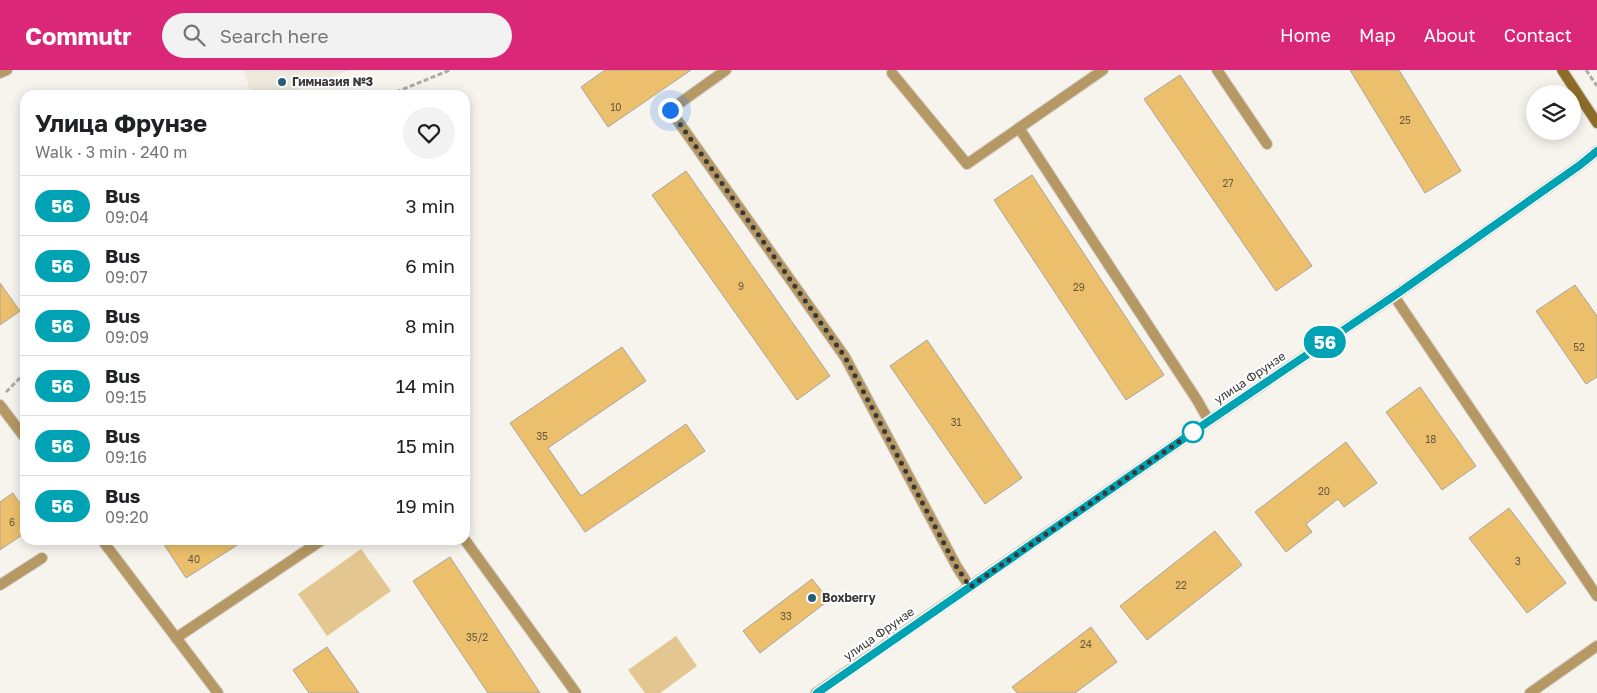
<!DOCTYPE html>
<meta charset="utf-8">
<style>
:root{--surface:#fff;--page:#f2f2f2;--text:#202124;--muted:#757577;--line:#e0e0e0;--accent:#db2777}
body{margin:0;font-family:"Golos Text",sans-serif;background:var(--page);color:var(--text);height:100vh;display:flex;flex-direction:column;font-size:19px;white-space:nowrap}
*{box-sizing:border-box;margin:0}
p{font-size:16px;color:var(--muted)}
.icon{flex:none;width:28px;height:28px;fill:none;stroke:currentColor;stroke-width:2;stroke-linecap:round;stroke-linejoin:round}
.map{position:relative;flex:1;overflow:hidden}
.drawer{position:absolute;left:20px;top:20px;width:450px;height:455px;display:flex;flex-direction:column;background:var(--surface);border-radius:15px;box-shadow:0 2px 12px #0003}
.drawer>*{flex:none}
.badge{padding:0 10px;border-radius:16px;font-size:18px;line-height:32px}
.tools{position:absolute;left:1526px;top:15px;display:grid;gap:10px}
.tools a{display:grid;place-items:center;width:55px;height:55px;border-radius:50%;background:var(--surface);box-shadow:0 2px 12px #0003;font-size:25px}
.you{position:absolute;width:25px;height:25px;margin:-12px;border:4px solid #fff;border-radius:50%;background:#1a73e8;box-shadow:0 0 0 8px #1a73e833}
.map>.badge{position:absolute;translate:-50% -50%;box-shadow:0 0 0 2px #fff}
.round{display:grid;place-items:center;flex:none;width:52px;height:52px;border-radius:26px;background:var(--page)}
.summary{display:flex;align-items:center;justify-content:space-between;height:85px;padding:0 15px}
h1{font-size:24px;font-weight:700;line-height:38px}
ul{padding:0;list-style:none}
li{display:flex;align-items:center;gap:15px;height:60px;padding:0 15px;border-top:1px solid var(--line)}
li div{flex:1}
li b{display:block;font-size:19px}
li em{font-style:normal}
li .badge{min-width:55px;font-weight:700;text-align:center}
header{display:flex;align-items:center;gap:30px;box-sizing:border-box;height:70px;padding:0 25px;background:var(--accent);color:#fff}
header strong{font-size:24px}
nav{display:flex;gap:28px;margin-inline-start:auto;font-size:18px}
.search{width:350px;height:45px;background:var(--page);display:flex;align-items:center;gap:12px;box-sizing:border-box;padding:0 18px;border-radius:28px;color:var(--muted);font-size:19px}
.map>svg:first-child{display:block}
.built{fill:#efe8dc}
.green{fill:#e4c690}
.building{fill:#ebbf6b;stroke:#a8a5a0}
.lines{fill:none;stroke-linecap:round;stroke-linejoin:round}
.service-casing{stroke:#d1cec8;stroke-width:12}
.minor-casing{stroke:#d1cec8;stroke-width:12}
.secondary-casing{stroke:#d1cec8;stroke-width:12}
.path{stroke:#adaaa6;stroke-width:3;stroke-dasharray:5 2.5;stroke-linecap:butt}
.service{stroke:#b59863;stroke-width:10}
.minor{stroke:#b59863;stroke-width:10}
.secondary{stroke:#8e6d28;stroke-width:10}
.line-casing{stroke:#fff;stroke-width:11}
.line{stroke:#00a3b4;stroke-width:8}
.walk{stroke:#3a3836;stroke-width:5;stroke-dasharray:0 9}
.poi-dot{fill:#275e78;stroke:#fff;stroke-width:2}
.stop-dot{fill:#fff;stroke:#00a3b4;stroke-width:2.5}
.labels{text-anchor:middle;stroke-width:4;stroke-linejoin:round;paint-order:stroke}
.number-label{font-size:10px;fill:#665a43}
.poi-label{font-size:12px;font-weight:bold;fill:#3a3836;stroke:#fff;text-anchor:start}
.street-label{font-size:12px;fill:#3a3836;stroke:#fff}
</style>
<header>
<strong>Commutr</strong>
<div class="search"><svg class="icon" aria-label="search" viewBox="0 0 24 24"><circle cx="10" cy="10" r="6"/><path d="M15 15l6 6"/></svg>Search here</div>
<nav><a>Home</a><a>Map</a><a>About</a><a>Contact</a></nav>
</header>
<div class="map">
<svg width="1597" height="623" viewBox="0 0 1597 623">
<rect width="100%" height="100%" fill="#f7f3ed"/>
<polygon class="built" points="243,0 350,0 283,25 252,25"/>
<g class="green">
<polygon points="361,479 391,521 327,566 298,524"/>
<polygon points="676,566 697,596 660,623 645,623 628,600"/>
</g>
<g class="building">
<polygon points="605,0 691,0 608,57 581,17"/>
<polygon points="1350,0 1399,0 1461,101 1425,123"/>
<polygon points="1180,5 1312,196 1276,221 1144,29"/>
<polygon points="686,101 830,306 797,330 652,125"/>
<polygon points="1032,105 1164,305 1126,330 994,130"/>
<polygon points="0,213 20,241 0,255"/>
<polygon points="1575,215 1597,246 1597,307 1586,314 1536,241"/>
<polygon points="927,270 1022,408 985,434 890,296"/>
<polygon points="622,277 646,311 548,378 581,426 686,354 705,381 585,462 510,353"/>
<polygon points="1420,317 1476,396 1442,420 1386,342"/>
<polygon points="1346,372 1377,413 1344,437 1338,429 1306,454 1312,462 1286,482 1255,442"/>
<polygon points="13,423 25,441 25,463 0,480 0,432"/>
<polygon points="1509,438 1566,513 1527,543 1469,468"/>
<polygon points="1215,461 1242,495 1147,570 1120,536"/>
<polygon points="161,470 245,470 186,508"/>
<polygon points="450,487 540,623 488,623 413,511"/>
<polygon points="812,509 829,530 760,583 743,561"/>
<polygon points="1091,557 1117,592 1075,623 1017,623 1012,617"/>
<polygon points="327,577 359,623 309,623 293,600"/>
</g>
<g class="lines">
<g class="service-casing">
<g id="service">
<polyline points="726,0 670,40 845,287 957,497 970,517"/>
<polyline points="1217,0 1267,74"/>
<polyline points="0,3 7,0"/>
<polyline points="892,3 967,94 1103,0"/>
<polyline points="1019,58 1197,330 1209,351"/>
<polyline points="1394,226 1597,526"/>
<polyline points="0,335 25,368"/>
<polyline points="102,470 218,623"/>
<polyline points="465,470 576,623"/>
<polyline points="0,515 42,488"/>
<polyline points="176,568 322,470"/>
</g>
</g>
<g class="minor-casing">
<polyline id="minor" points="1530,623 1597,576"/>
</g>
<g class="secondary-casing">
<g id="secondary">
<polyline points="1562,0 1597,53"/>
<polyline points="816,623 1209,351 1394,226 1580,95 1597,81"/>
</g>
</g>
<g class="path">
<polyline points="1586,0 1597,16"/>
<polyline points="389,25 450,0"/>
<polyline points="6,322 25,303"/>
</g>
<use href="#service" class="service"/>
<use href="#minor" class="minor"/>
<use href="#secondary" class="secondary"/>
</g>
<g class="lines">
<g class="line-casing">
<polyline id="line" points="817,623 1209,351 1394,226 1580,95 1597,81"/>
</g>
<use href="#line" class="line"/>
<polyline class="walk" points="670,40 845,287 956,496 970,517 1193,362"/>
</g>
<g class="poi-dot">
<circle cx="282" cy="12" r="5"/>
<circle cx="812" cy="528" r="5"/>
</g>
<circle class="stop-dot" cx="1193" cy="362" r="10"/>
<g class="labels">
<g class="number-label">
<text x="616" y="41">10</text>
<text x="1405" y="54">25</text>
<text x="1228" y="117">27</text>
<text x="741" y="220">9</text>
<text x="1079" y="221">29</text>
<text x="1579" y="281">52</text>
<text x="956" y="356">31</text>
<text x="542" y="370">35</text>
<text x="1431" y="373">18</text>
<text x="1324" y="425">20</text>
<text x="12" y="456">6</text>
<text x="194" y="493">40</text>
<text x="1518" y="495">3</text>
<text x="1181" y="519">22</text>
<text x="786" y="550">33</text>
<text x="477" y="571">35/2</text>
<text x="1086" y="578">24</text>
</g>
<g class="poi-label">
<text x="292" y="16">Гимназия №3</text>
<text x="822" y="532">Boxberry</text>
</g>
<g class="street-label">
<text transform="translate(1250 308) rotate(-34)" y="4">улица Фрунзе</text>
<text transform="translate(879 564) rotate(-35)" y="4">улица Фрунзе</text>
</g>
</g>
</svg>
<div class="tools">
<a><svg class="icon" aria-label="layers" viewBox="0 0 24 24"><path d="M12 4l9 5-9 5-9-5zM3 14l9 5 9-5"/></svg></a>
</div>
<div class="you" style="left:670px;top:40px"></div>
<b class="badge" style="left:1325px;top:272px;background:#00a3b4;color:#fff">56</b>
<section class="drawer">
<div class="summary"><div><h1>Улица Фрунзе</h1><p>Walk · 3 min · 240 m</p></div><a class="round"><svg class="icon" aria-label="heart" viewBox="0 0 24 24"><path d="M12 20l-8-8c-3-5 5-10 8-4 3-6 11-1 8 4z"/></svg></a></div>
<ul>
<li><span class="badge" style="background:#00a3b4;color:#fff">56</span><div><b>Bus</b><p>09:04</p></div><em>3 min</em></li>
<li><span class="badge" style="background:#00a3b4;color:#fff">56</span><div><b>Bus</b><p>09:07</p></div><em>6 min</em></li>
<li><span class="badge" style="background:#00a3b4;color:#fff">56</span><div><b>Bus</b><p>09:09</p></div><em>8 min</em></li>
<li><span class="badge" style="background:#00a3b4;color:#fff">56</span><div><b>Bus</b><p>09:15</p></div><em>14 min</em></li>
<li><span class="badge" style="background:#00a3b4;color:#fff">56</span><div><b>Bus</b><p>09:16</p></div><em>15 min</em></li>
<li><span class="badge" style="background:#00a3b4;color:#fff">56</span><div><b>Bus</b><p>09:20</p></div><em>19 min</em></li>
</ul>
</section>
</div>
